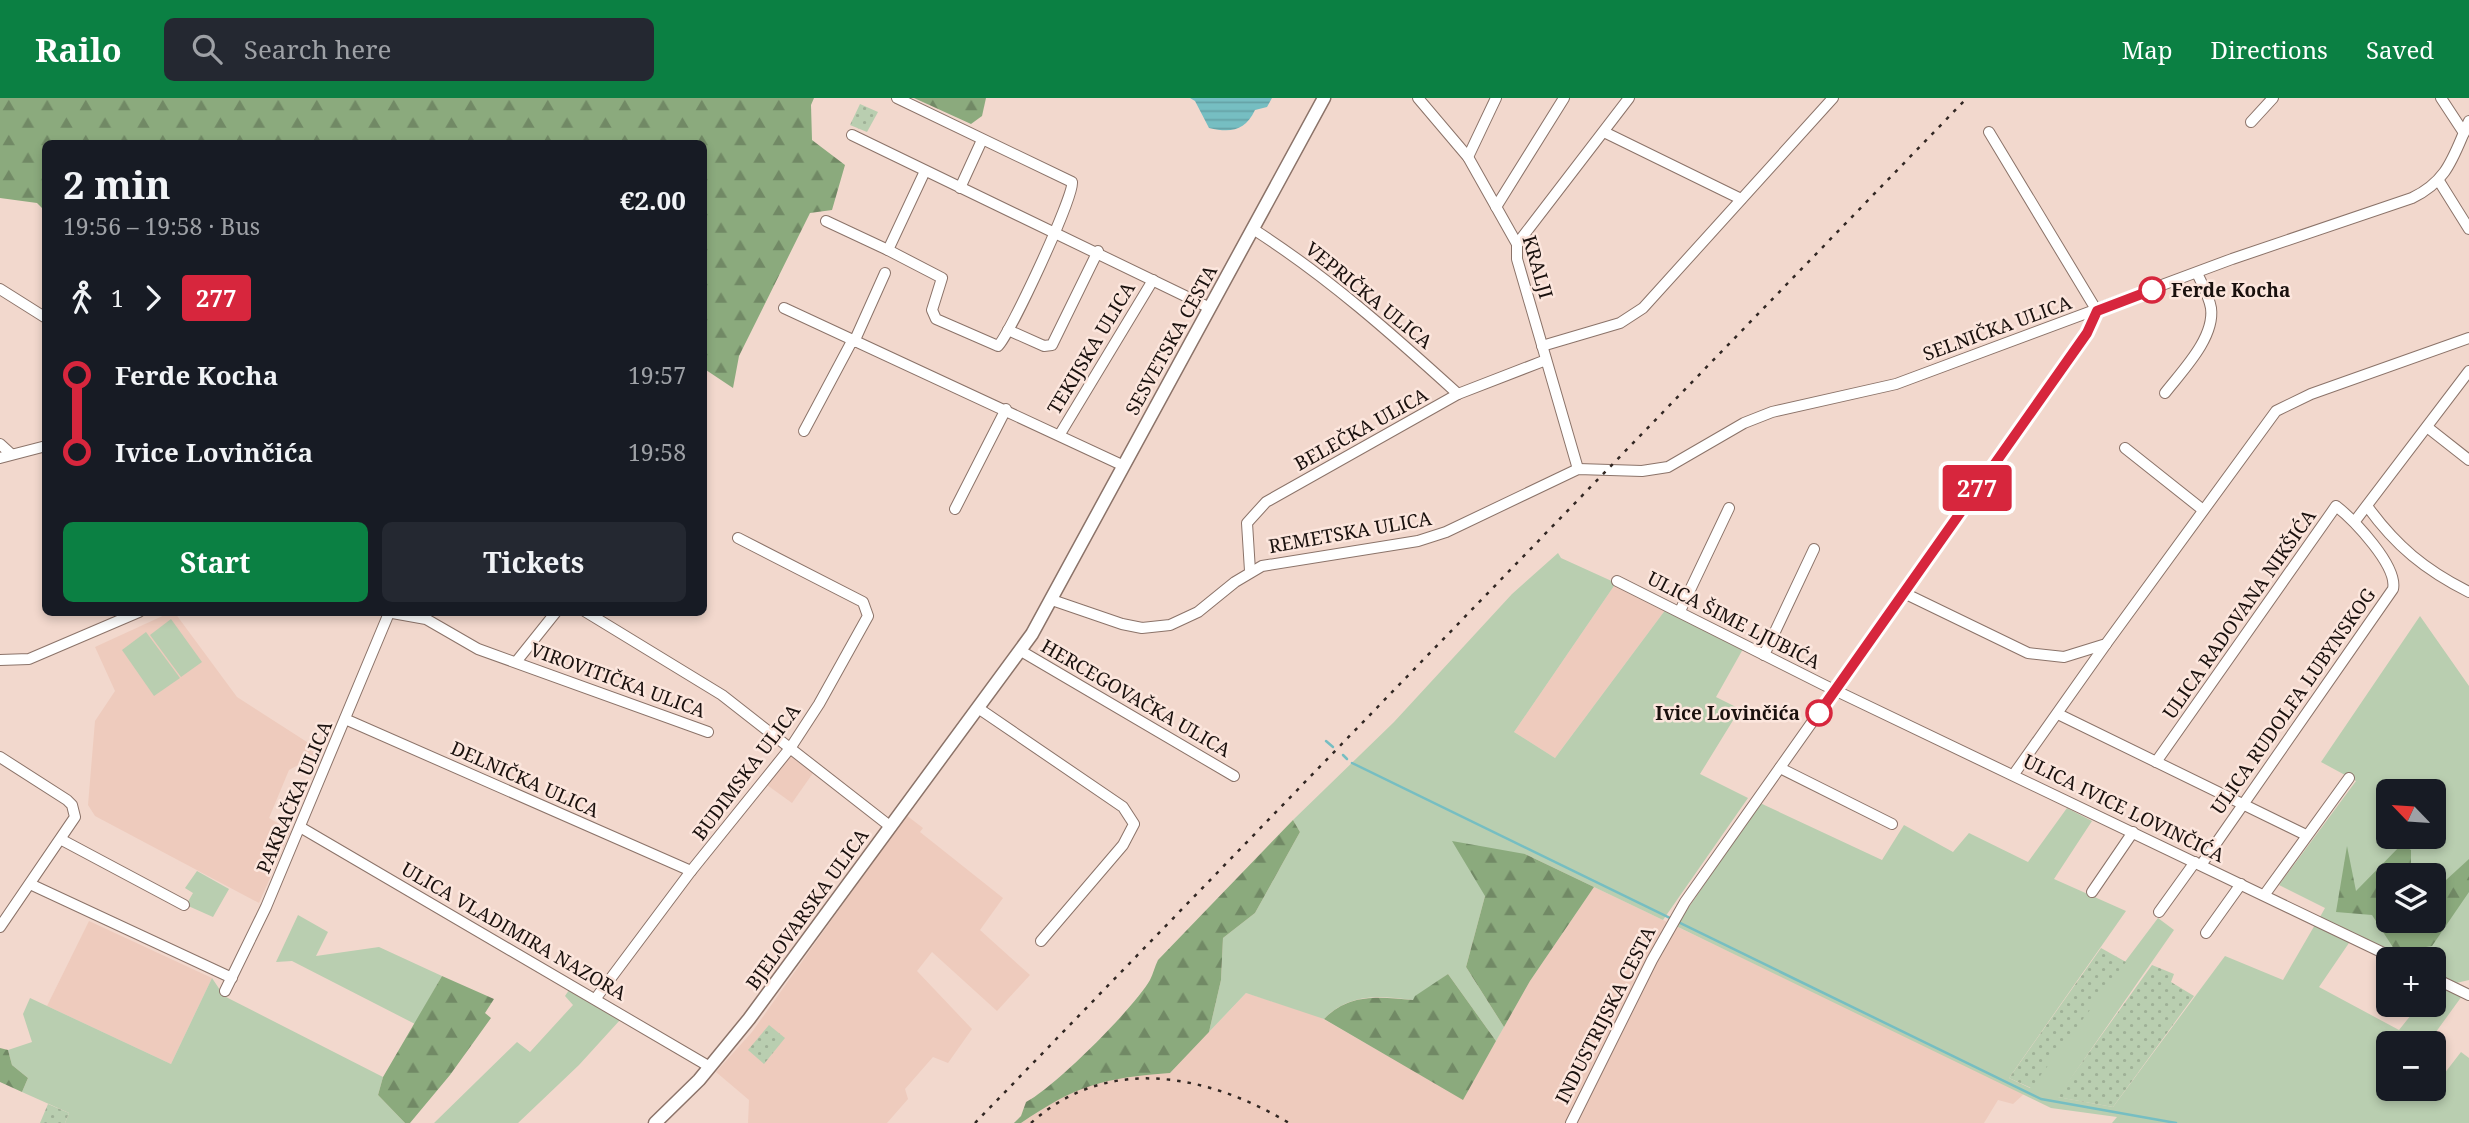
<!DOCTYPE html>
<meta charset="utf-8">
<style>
:root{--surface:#171b24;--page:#242831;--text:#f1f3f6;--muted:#9ea1a6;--accent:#0b8043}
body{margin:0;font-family:"Noto Serif",serif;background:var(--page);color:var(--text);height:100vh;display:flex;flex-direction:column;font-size:26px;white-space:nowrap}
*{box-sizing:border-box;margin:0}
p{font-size:23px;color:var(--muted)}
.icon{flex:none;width:38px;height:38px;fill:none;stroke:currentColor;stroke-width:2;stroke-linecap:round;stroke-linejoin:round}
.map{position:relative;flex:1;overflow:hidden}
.sheet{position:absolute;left:42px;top:42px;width:665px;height:476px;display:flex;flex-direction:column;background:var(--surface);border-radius:10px;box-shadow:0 4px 10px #0003}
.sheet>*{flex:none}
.badge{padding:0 14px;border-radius:5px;font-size:24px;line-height:46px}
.needle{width:46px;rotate:295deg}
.tools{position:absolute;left:2376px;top:681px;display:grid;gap:14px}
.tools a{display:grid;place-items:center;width:70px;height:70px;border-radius:10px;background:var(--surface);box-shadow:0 4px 10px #0003;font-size:35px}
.map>.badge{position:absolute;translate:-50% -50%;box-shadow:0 0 0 4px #fff}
.legs{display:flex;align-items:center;gap:10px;height:77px;padding:0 21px;font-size:23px}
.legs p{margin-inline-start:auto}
.summary{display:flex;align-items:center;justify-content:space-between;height:119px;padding:0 21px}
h1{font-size:38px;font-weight:700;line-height:52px}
.cta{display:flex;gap:14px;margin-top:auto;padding:14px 21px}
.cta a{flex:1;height:80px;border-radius:10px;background:var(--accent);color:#fff;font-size:28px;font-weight:700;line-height:80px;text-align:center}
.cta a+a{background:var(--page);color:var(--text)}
ul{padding:0 21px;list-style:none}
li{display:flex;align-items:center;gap:24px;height:77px;font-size:26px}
li i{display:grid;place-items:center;width:10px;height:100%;margin:0 9px;background:currentColor}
li i::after{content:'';width:18px;height:18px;margin:-9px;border:5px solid;border-radius:50%;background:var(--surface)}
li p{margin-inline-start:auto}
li:first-child i{background:linear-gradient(#0000 50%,currentColor 0)}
li:last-child i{background:linear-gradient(currentColor 50%,#0000 0)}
header{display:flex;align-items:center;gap:42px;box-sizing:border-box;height:98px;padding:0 35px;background:var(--accent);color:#fff}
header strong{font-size:33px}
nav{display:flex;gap:38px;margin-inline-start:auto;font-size:24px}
.search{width:490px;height:63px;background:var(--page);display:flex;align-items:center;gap:18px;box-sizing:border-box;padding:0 24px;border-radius:10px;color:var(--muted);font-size:26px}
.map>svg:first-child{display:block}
.built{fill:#eecbbd}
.grass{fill:#b9ceb0;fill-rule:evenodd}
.forest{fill:url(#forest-firs)}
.park{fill:url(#park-dots)}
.water{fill:url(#water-rules)}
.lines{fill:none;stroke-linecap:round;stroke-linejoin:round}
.stream{stroke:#76bec2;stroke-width:2.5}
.minor-casing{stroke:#8b7369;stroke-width:12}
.major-casing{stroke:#8b7369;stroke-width:15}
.minor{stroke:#fff;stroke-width:10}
.major{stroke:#fff;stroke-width:12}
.rail{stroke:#322723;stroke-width:2.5;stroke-dasharray:3.5 7;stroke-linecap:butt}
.line-1-casing{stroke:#fff;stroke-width:16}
.line-1{stroke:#d7263d;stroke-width:10}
.stop-1-dot{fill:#fff;stroke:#d7263d;stroke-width:3.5}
.labels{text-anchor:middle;stroke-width:5;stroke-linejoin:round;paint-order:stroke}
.street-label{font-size:19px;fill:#1a110e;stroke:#fce6dd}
.stop-label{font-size:19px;font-weight:bold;fill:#1a110e;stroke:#fce6dd;text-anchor:start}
</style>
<header>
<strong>Railo</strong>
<div class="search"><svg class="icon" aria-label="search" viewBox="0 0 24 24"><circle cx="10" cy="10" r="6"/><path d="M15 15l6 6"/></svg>Search here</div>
<nav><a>Map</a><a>Directions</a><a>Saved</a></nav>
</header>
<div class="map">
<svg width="2469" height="1025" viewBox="0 0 2469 1025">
<defs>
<pattern id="forest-firs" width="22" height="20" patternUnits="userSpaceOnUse" patternTransform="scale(1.75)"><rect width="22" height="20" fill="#8baa7d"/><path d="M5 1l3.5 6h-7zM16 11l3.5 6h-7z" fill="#718965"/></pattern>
<pattern id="park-dots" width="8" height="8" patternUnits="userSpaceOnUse" patternTransform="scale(1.75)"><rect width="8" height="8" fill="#b9ceb0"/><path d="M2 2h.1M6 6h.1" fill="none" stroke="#9eb096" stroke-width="1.8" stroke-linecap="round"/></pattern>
<pattern id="water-rules" width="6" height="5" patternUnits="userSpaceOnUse" patternTransform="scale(1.75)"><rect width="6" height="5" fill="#76bec2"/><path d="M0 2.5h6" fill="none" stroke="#66a2a6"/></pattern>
</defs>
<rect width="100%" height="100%" fill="#f2d8cd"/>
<g class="built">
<polygon points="1616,485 1666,511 1555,660 1514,634"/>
<polygon points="169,515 175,515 237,599 321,653 314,666 302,665 289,672 269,720 291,733 259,805 95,718 88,707 95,623 115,593 95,549"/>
<polygon points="791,656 813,675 792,705 767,687"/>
<polygon points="906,717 923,730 920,734 1003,800 980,832 1030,877 997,913 932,854 917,873 972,931 948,965 933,959 905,991 908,1001 887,1025 748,1025 749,1002 716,974 752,934"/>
<polygon points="1594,789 2025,995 2013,1006 1998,1002 1984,1025 1021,1025 1059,1000 1086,987 1115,979 1170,975 1246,895 1318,918 1463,1001 1530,883"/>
<polygon points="89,823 212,880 171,966 47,908"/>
</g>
<g class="grass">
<path d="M1558 455 1561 460 1616 485 1514 634 1555 660 1666 511 1743 551 1716 599 1740 611 1700 676 1748 700 1663 822 1525 756 1485 798 1466 869 1504 929 1496 943 1448 876 1413 902C1378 898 1350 895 1324 921L1246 895 1209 934 1221 882 1223 840 1255 815 1300 734 1293 722 1394 624 1512 496Z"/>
<path d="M2420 518 2469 588V882L2452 886 2434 877V861H2404L2320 819 2325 810 2279 787 2356 683 2321 664ZM2389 693H2434V738H2389ZM2389 777H2434V822H2389Z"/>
<polygon points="171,521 202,564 181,579 150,537"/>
<polygon points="146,534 180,580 154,598 122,552"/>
<polygon points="1760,705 1882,762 1904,727 1953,754 1969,735 2028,764 2067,710 2092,723 2054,781 2126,813 2009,980 2030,990 2158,820 2174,832 2058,999 2113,1009 2225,858 2283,882 2316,825 2351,842 2319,889 2399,932 2419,907 2434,906 2436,884 2462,898 2428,945 2389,945 2389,990 2434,990 2434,969 2444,976 2461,954 2469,960 2469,1025 2112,1025 2117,1019 2051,1010 1676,828"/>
<polygon points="197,773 229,791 213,819 186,807 193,795 185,790"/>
<polygon points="298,817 328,834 316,858 379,849 442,878 415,926 292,863 276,864"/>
<polygon points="212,880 224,898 383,979 378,997 405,1025 65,1025 69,1015 22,994 28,980 12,967 8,952 32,944 23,916 30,900 171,966"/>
<polygon points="569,892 620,922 579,967 518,1025 434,1025 517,944 530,954 573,907 565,898"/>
</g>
<g class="forest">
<polygon points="0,0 814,0 811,7 812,42 845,67 832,112 810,115 739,258 733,290 706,272 704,275 704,46 46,46 45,113 37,105 0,100"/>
<polygon points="914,0 986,0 982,18 971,26"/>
<path d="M1293 722 1300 734 1255 815 1223 840 1221 882 1209 934 1170 975C1103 980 1077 987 1021 1025H1014L1021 1018 1026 1004C1054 990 1134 910 1150 882 1153 876 1155 868 1158 862Z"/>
<polygon points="1452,743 1525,756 1594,789 1530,883 1504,929 1466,869 1485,798"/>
<polygon points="2402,746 2411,752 2411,777 2389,777 2389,822 2434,822 2434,793 2469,761 2469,794 2432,848 2396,854 2372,817 2336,814 2347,748 2356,793"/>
<path d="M1448 876 1496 943 1463 1002 1324 921C1350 895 1378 899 1413 902L1415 898Z"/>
<polygon points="442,878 494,901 485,915 491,920 450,977 410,1025 405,1025 378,997 383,979"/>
<polygon points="0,950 8,952 12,967 28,980 22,994 0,984"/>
</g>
<g class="park">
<polygon points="860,6 878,14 867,34 850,27"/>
<polygon points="2101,850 2126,864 2031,990 2009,980"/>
<polygon points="2152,867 2174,876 2171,884 2194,898 2113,1009 2057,999"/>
<polygon points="769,927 785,940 764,966 748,952"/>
<polygon points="48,1006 69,1015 65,1025 40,1025"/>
</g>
<path class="water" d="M1190 0H1272L1267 9 1255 12C1245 33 1231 35 1209 30L1195 3Z"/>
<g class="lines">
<g class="stream">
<polyline points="1326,643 1333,649"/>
<polyline points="1343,657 1347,661"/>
<polyline points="1352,665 2041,1001 2176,1025"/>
</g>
<g class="minor-casing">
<g id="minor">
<path d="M897 0 1072 84C1075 97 1010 236 998 248L936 221 932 212 942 180 888 152 925 73"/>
<polyline points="1418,0 1468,59 1517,146 1517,161 1578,371"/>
<polyline points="2441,0 2464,35"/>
<polyline points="2251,24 2273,0"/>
<polyline points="1604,34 1741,101"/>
<polyline points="1989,34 2097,213"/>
<polyline points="852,37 1210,210"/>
<polyline points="1468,59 1496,0"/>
<polyline points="2439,83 2469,131"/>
<polyline points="960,90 982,42"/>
<polyline points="1496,109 1564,0"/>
<polyline points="826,123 888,152"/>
<path d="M1253 131C1328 179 1392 236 1458 296"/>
<polyline points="1517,146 1629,0"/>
<polyline points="0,191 46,220"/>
<polyline points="784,210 1124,368"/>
<polyline points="1008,232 1044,248 1052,247 1098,153"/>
<polyline points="854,244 885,175"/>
<polyline points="1542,248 1620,225 1643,210 1833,0"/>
<path d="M2165 295C2182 273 2215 240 2211 210 2209 198 2202 186 2197 175"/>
<polyline points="2427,329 2469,362"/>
<polyline points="804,333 852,243"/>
<polyline points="1060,336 1153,182"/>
<polyline points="0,346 11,356"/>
<polyline points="2125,350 2203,412"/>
<polyline points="0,360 46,348"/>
<path d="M2367 408C2396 448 2425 472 2469 494"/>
<polyline points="955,411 1006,311"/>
<polyline points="2355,423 2469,273"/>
<polyline points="1250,473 1247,425 1266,404 1458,296 1546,262"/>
<polyline points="1617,483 1824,587 2396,861"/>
<polyline points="1904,495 2028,555 2064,559 2106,546 2276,313 2311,296 2469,240"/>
<path d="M1052 502 1122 526 1142 530 1170 527 1198 514 1235 484 1262 468 1418 443 1446 434 1578 371 1642 373 1668 369 1744 325 1772 314 1896 286 2232 161 2412 100C2449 82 2453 58 2469 23"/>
<polyline points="1680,513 1729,410"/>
<polyline points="387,514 426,521 478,551 708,634"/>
<polyline points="586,514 722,597 891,729"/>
<polyline points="1021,553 1234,678"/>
<polyline points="1764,557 1814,451"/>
<polyline points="0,562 29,561 139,514"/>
<polyline points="516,564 556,514"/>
<polyline points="978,610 1123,709 1134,726 1123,747 1041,843"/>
<polyline points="2058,616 2306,737"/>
<polyline points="345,621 691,773"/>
<polyline points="0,659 67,702 72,707 75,719 0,829"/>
<path d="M2156 664 2336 408C2354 422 2398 468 2393 491L2201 767"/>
<polyline points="1780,670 1892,726"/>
<polyline points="2014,676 2106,546"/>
<polyline points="300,729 710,969"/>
<polyline points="62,742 184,807"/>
<polyline points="30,786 232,880"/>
<polyline points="2092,794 2133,734"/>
<polyline points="2265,796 2349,680"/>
<polyline points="2159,814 2195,764"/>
<polyline points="2206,835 2241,786"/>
<polyline points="2434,880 2469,897"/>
<polyline points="225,893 266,809 389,515"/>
<polyline points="596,900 691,773 791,649 819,606 868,518 863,504 738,440"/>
<polyline points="1571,1025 1652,862 1685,804 2087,235 2097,213"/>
</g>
</g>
<g class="major-casing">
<polyline id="major" points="655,1025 699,982 749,921 1032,536 1324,0"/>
</g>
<use href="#minor" class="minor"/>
<use href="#major" class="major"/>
<g class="rail">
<polyline points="975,1025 1967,0"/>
<path d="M1031 1025C1108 955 1209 977 1289 1025"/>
</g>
</g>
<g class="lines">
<g class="line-1-casing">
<polyline id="line-1" points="1819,615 2087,235 2097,213 2152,192"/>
</g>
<use href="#line-1" class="line-1"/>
</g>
<g class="stop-1-dot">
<circle cx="2152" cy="192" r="12"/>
<circle cx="1819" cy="615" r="12"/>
</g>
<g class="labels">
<g class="street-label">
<text transform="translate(1538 169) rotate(74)" y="7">KRALJI</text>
<text transform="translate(1369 197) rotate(39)" y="7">VEPRIČKA ULICA</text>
<text transform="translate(1997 230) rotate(-20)" y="7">SELNIČKA ULICA</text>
<text transform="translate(1171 242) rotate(-61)" y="7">SESVETSKA CESTA</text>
<text transform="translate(1091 250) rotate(-59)" y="7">TEKIJSKA ULICA</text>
<text transform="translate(1361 331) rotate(-29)" y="7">BELEČKA ULICA</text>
<text transform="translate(1350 434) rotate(-10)" y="7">REMETSKA ULICA</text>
<text transform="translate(2239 516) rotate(-55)" y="7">ULICA RADOVANA NIKŠIĆA</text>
<text transform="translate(1734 522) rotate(27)" y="7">ULICA ŠIME LJUBIĆA</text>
<text transform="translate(618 582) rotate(20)" y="7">VIROVITIČKA ULICA</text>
<text transform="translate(1136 600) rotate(30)" y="7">HERCEGOVAČKA ULICA</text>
<text transform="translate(2293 603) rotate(-55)" y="7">ULICA RUDOLFA LUBYNSKOG</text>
<text transform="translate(746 674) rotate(-53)" y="7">BUDIMSKA ULICA</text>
<text transform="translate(525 681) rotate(24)" y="7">DELNIČKA ULICA</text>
<text transform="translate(294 699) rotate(-67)" y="7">PAKRAČKA ULICA</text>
<text transform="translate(2124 710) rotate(26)" y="7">ULICA IVICE LOVINČIĆA</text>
<text transform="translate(807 811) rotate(-54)" y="7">BJELOVARSKA ULICA</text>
<text transform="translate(514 833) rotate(30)" y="7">ULICA VLADIMIRA NAZORA</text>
<text transform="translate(1605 917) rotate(-63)" y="7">INDUSTRIJSKA CESTA</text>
</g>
<g class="stop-label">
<text x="2171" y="199">Ferde Kocha</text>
<text x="1800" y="622" text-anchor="end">Ivice Lovinčića</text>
</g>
</g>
</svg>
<div class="tools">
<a><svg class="needle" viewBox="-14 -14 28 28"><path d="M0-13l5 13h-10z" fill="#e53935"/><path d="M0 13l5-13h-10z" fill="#9ea1a6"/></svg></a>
<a><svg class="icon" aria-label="layers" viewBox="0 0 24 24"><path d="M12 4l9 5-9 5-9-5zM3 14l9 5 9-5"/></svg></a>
<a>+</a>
<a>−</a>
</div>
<b class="badge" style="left:1977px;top:390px;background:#d7263d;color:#fff">277</b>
<section class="sheet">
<div class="summary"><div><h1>2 min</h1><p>19:56 – 19:58 · Bus</p></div><b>€2.00</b></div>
<div class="legs"><svg class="icon" aria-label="walk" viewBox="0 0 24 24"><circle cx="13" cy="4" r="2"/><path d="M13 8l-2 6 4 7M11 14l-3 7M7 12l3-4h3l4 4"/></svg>1<svg class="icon" aria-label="forward" viewBox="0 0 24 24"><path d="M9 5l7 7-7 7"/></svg><b class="badge" style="background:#d7263d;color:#fff">277</b></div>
<ul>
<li><i style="color:#d7263d"></i><b>Ferde Kocha</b><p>19:57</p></li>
<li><i style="color:#d7263d"></i><b>Ivice Lovinčića</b><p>19:58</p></li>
</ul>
<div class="cta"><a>Start</a><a>Tickets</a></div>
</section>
</div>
